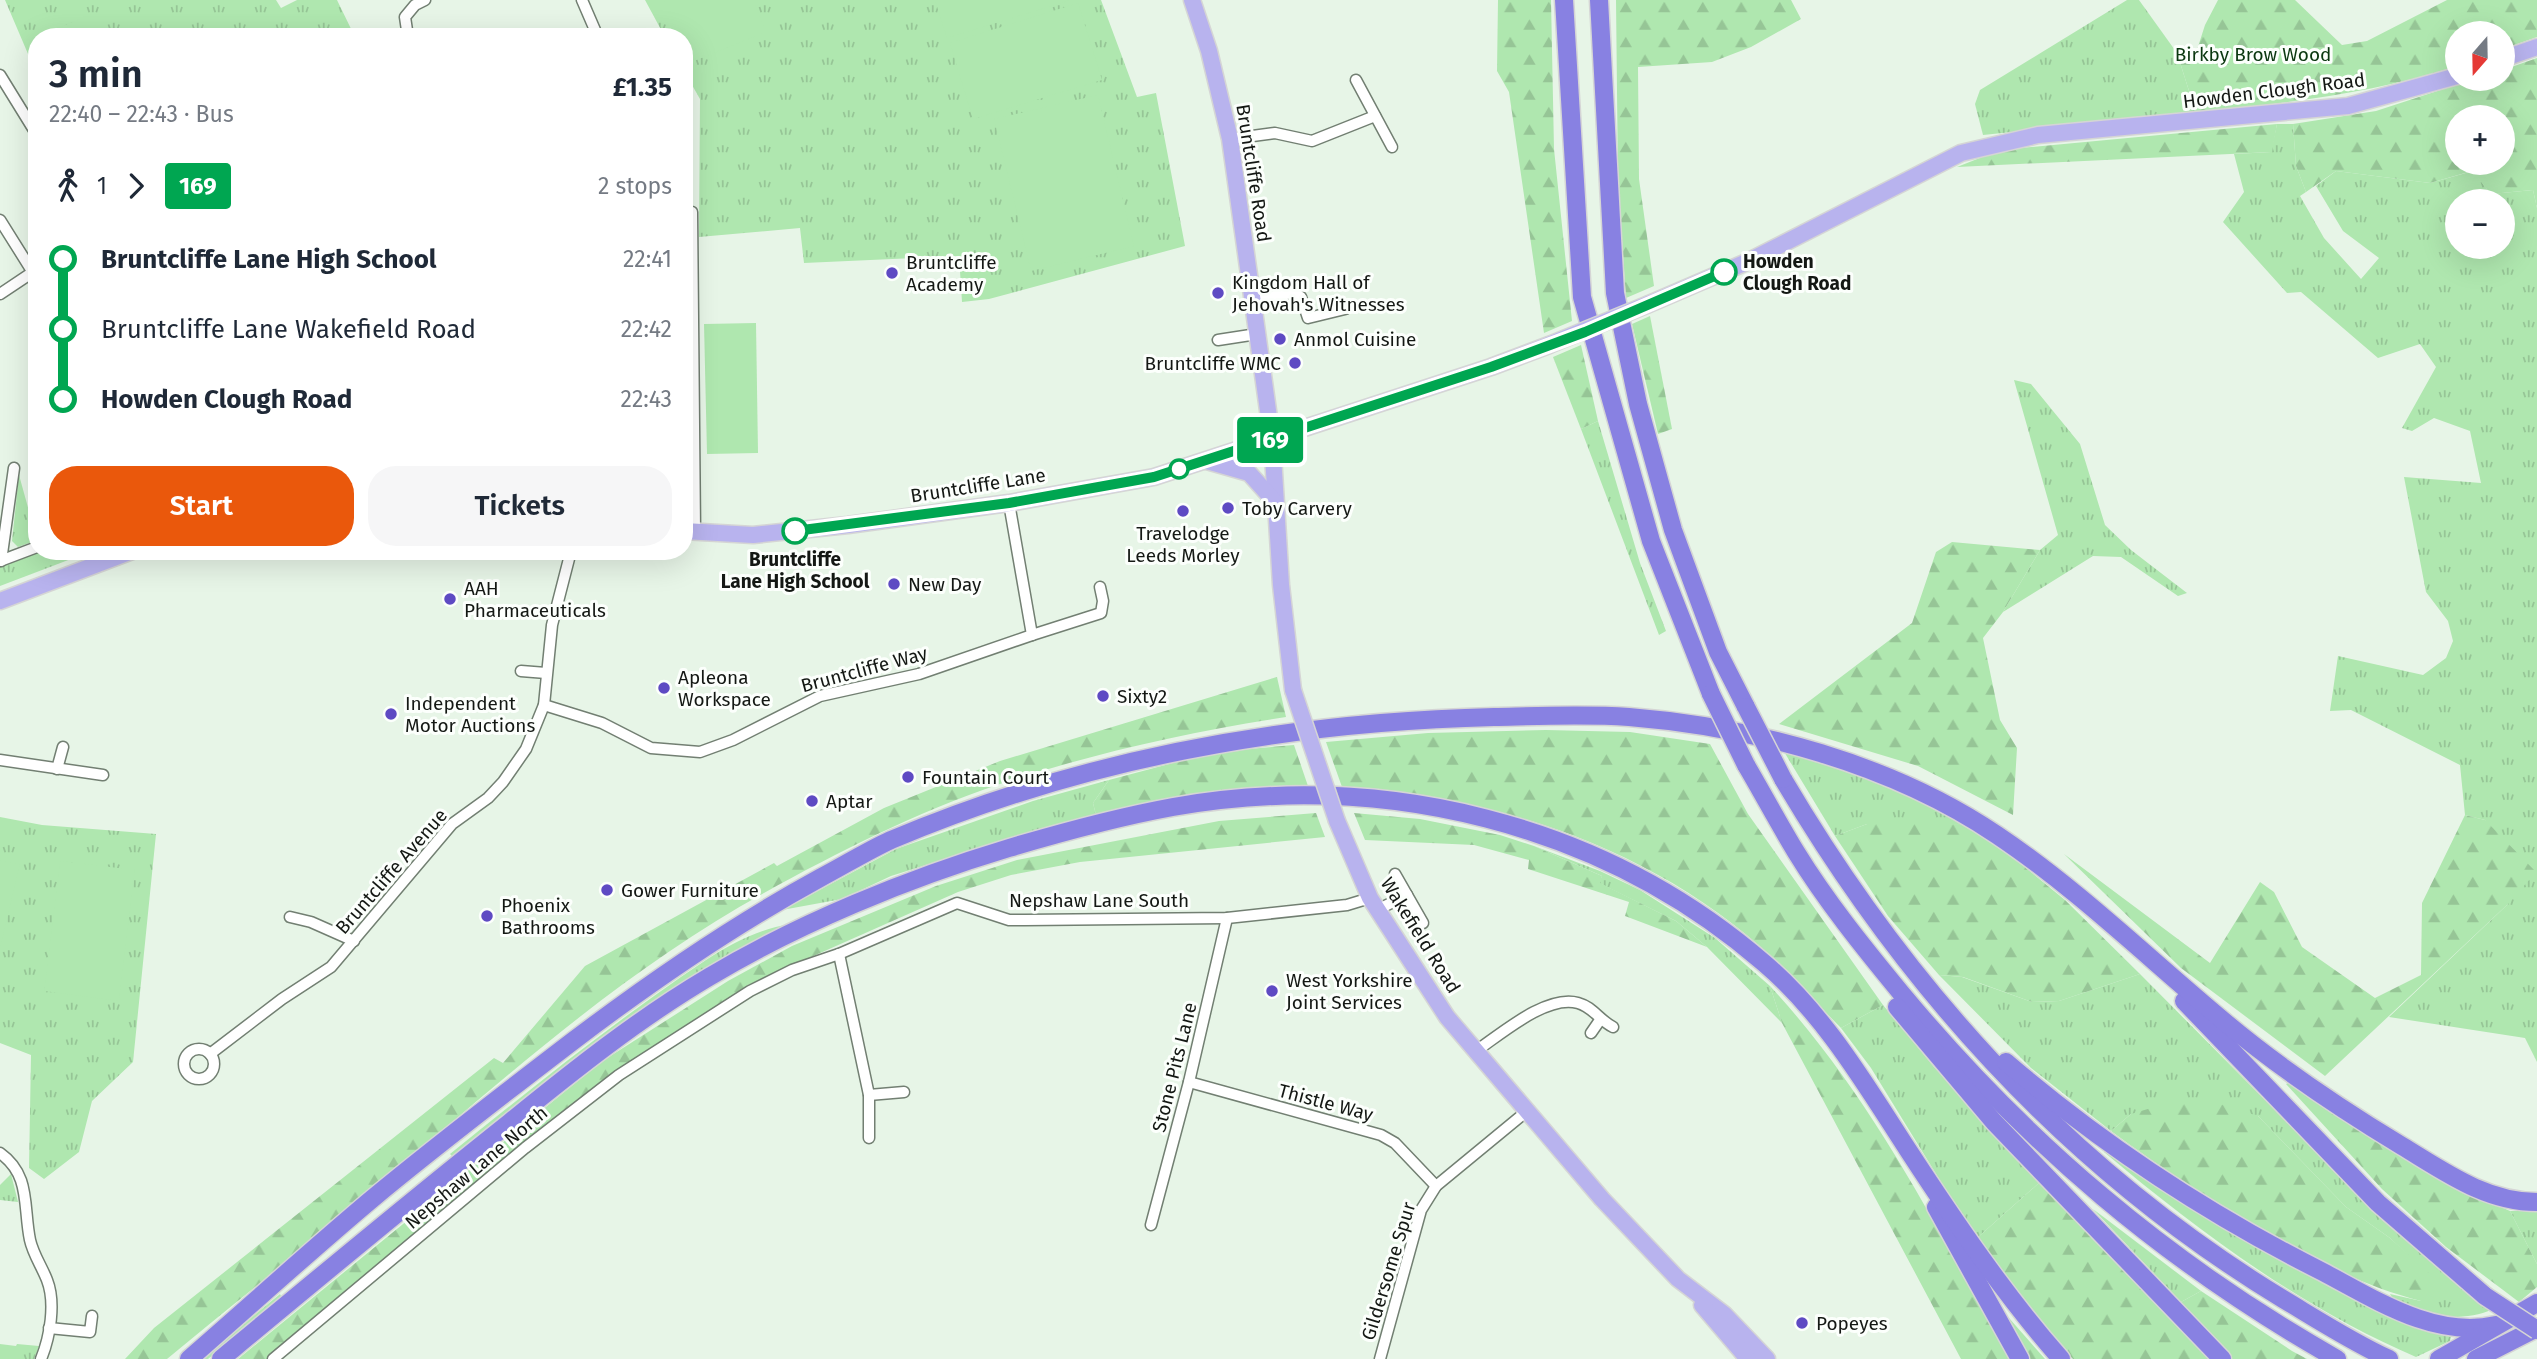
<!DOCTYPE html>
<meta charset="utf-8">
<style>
:root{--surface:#fff;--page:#f6f6f7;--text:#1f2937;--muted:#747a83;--accent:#ea580c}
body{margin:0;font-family:"Fira Sans",sans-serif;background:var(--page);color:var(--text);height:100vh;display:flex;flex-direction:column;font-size:26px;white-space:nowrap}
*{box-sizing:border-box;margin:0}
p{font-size:23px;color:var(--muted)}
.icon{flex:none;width:38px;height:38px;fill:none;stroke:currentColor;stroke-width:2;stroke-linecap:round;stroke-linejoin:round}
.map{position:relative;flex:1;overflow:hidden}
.details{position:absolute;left:28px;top:28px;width:665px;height:532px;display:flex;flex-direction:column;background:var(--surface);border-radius:28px;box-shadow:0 7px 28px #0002}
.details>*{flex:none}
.badge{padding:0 14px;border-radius:5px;font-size:24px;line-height:46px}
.needle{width:46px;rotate:200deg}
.controls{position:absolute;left:2445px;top:21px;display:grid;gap:14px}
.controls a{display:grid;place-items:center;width:70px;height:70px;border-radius:50%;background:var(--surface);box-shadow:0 7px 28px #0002;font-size:35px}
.map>.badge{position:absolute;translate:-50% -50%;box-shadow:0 0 0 4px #fff}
.legs{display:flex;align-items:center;gap:10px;height:77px;padding:0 21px;font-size:23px}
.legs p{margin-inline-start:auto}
.summary{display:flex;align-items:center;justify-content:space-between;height:119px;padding:0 21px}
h1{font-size:38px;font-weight:600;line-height:52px}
.button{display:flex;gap:14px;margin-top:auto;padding:14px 21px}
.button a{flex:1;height:80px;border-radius:28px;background:var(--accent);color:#fff;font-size:28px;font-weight:600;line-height:80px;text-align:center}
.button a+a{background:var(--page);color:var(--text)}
ul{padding:0 21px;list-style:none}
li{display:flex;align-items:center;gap:24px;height:70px;font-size:26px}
li i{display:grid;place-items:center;width:10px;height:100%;margin:0 9px;background:currentColor}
li i::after{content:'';width:18px;height:18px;margin:-9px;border:5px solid;border-radius:50%;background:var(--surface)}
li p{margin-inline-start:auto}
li:first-child i{background:linear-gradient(#0000 50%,currentColor 0)}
li:last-child i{background:linear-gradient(currentColor 50%,#0000 0)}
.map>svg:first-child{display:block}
.grass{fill:url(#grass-tufts);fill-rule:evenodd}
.forest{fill:url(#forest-firs);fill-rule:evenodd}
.cemetery{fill:url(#cemetery-stones)}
.garden{fill:#afe7af}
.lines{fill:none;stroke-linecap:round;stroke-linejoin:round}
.street-casing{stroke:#727f72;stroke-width:13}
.primary-casing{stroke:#d5d5d5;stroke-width:19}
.highway-casing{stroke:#d5d5d5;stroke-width:21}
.street{stroke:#fff;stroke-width:10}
.primary{stroke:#b8b3ee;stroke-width:16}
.highway{stroke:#8881e2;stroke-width:18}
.primary-bridge-casing{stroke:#d5d5d5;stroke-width:19;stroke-linecap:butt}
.highway-bridge-casing{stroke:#d5d5d5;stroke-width:21;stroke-linecap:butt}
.primary-bridge{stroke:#b8b3ee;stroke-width:16}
.highway-bridge{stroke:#8881e2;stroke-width:18}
.line-1-casing{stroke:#fff;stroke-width:16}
.line-1{stroke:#00a651;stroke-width:10}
.stop-1-dot{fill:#fff;stroke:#00a651;stroke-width:3.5}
.poi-dot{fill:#5e4ac3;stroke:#fcfffc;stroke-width:2.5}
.labels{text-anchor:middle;stroke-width:6;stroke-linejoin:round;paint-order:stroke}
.park-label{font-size:19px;fill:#0b3810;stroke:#fcfffc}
.street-label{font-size:19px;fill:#141814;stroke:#fcfffc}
.stop-label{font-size:19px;font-weight:bold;fill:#141814;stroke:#fcfffc;text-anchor:start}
.poi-label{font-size:19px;fill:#141814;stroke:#fcfffc;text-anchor:start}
</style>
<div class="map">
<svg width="2537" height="1359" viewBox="0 0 2537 1359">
<defs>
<pattern id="grass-tufts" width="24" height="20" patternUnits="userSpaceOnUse" patternTransform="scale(1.75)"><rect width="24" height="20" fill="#afe7af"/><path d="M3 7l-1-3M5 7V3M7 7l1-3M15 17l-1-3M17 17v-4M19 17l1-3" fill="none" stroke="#96c596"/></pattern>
<pattern id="forest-firs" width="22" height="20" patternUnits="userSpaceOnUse" patternTransform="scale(1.75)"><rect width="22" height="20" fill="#afe7af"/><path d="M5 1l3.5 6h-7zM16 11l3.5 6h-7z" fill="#96c596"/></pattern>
<pattern id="cemetery-stones" width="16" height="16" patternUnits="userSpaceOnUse" patternTransform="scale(1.75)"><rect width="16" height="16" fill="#afe7af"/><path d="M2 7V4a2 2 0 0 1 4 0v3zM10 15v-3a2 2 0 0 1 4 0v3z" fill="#96c596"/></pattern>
</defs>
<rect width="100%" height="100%" fill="#e7f5e7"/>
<g class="grass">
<polygon points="5,0 276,0 281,8 297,0 337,0 355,37 37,37 37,75"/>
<polygon points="645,0 1101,0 1137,97 1156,93 1185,246 989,299 962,302 959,256 804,263 800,228 699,237 700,99 684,71 684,37 665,37"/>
<polygon points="2127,0 2139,0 2177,53 2196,113 1983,135 1975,104 1980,90"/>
<path d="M2277 124H2293L2296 166 2306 192 2300 196 2324 238 2361 279 2379 258 2343 231 2316 186 2336 171 2430 183 2473 171 2491 194 2533 190 2537 208V1062L2525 1038 2389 1017 2508 904 2485 820 2465 815 2460 765 2351 710 2330 711 2338 656 2423 675 2446 658 2453 641 2448 621 2426 592 2404 477 2481 483 2470 431 2434 418 2412 431 2402 428 2436 367 2420 344 2378 358 2301 292 2287 293 2223 222 2244 192 2234 154 2271 152ZM2457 201H2502V247H2457Z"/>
<polygon points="2014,380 2031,384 2080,444 2105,525 2131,550 2187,593 2178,596 2121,557 2093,556 2003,612 2040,550 2058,535"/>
<polygon points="1598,421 1640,563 1666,631 1659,635 1581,429"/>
<polygon points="19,475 37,540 18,547 12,541"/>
<polygon points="37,551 92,551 0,586 0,564"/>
<polygon points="1783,750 1891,787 1966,825 1867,824 1835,836"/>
<polygon points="1109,780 1093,803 1097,819 990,845 891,876 842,899 782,910 896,849 1033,801"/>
<polygon points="0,817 42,825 156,834 133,1062 92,1101 79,1152 44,1179 29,1168 31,1055 0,1043"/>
<polygon points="1534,846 1600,871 1640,890 1715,938 1770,986 1782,1023 1707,947 1676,921 1599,883 1602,876"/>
<path d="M790 924 588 1048 453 1157 450 1154C517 1100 584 1046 654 996 698 966 737 933 790 924Z"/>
<path d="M2140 974 2391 1227 2491 1310C2465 1322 2406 1320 2390 1294L2421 1301 2411 1258 2390 1238 2346 1207 2258 1116 2131 1114 2111 1131 2031 1068 1939 975 1962 977 2032 1002 2059 1001Z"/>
<polygon points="1883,1005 1934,1067 2040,1182 1976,1239 1871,1068 1841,1028"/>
<path d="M2107 1150 2445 1331V1335L2451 1336 2450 1341 2416 1357C2303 1309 2198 1231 2104 1152Z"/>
<polygon points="11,1174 18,1202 0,1200 0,1185"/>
<polygon points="2093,1209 2201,1291 2181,1302"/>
<polygon points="2510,1211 2537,1211 2537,1264"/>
<polygon points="280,1294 282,1298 208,1359 201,1359"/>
<polygon points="0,1344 16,1346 17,1344 39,1346 34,1359 0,1359"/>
</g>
<g class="forest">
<polygon points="1498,0 1551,0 1554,149 1572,321 1544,333 1509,92 1497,71"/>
<polygon points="1616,0 1791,0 1801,19 1751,47 1712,62 1638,67 1639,179 1654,286 1626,298 1618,182"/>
<path d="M2218 0H2295L2342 45 2367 41 2447 0H2537V37L2503 49 2502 33H2457V66C2372 94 2285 103 2196 113L2177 53H2196L2205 25Z"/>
<path d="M2537 58V208L2533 190 2491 194 2472 171 2430 183 2336 171 2306 192 2296 166 2293 124 2376 111 2474 79H2502L2503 70ZM2457 117H2502V163H2457Z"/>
<polygon points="2277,124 2272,152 1957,167 2000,150"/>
<polygon points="1650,316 1672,429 1658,434 1632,324"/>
<polygon points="1581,345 1598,421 1581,429 1553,357"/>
<polygon points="1952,542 2040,550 2003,612 1983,638 2000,720 2017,748 2013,815 1918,766 1779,724 1912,623 1936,552"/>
<path d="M1277 677 1286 717C1188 732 1090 754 997 785 917 812 838 852 764 893 624 970 502 1080 381 1183 311 1243 238 1300 167 1359H125L154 1328 494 1058 503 1063 585 966 774 863 777 866 884 808 1000 761Z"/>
<path d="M1546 730 1630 732 1710 744 1748 814 1883 1005 1841 1028C1818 1005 1797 981 1774 959 1658 850 1498 796 1342 787L1326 742 1428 733Z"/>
<polygon points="1294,745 1309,789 1097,819 1093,803 1109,780 1214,752"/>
<polygon points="1316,813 1325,837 1080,862 1011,875 958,892 748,985 569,1106 267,1359 238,1359 601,1062 728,981 792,946 936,886 1017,860 1219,821"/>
<polygon points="1354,813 1420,819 1500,835 1534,846 1602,876 1600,883 1676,921 1707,947 1625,916 1629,902 1528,869 1529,860 1474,845 1365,840"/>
<polygon points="2465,815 2485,820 2536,872 2508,904 2325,1076 2181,968 2064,854 2210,963 2260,882 2274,892 2302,947 2375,998 2421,975 2422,903"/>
<polygon points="1929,823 1966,825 2015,859 2065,900 2140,974 2059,1001 2032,1002 1963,977 1939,975 1888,916 1835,836 1867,824"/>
<path d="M1770 986C1871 1095 1938 1229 2009 1359H1961L1782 1023Z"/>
<polygon points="2295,1080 2447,1183 2510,1211 2537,1264 2537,1287 2519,1302 2446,1247 2382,1189 2286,1084"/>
<path d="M2178 1100 2211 1101 2258 1116 2346 1207 2390 1238 2438 1281 2421 1301C2318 1275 2197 1194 2111 1131L2131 1114Z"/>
<polygon points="2040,1182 2217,1359 2073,1359 2066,1352 2024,1305 1976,1239"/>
<polygon points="2201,1291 2292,1351 2307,1359 2232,1359 2181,1302"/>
<polygon points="2009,1318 2045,1359 2026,1359 2006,1320"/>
</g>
<polygon class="cemetery" points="684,330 687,330 686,517 684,517"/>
<g class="garden">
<polygon points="664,0 753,0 766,32 689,63 684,52 684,37 678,37"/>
<polygon points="935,0 1071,0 947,38"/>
<polygon points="1078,3 1102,80 973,119 950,43"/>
<polygon points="80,19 87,37 37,37 37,70 25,41"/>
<polygon points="1098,95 1134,246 1031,271 994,119"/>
<polygon points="756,323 758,453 707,454 704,324"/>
<polygon points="0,860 20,864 0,949"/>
<polygon points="60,861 135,870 119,1001 44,991"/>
</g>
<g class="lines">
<g class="street-casing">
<g id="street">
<polyline points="582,0 598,37"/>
<polyline points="408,37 405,17 415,5 425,0"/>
<polyline points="0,75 37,135"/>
<polyline points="1356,80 1392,147"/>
<polyline points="1230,139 1275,133 1312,141 1375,116"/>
<polyline points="692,212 695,532"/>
<polyline points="0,220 37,279"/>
<polyline points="0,294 33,272"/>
<polyline points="1253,299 1293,293 1301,297 1308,318 1345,309"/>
<polyline points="1218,340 1257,334"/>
<polyline points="0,561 37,547"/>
<polyline points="1,561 14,468"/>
<polyline points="1032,635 1101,613 1103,601 1100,587"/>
<polyline points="521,671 546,673"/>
<polyline points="544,705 602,723 651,748 700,752 733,740 820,696 919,674 1032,635 1009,503"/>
<polyline points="0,760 103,775"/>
<polyline points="57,769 63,747"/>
<polyline points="1395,874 1423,923"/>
<polyline points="1377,910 1407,895"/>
<polyline points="290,917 311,922 354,941"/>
<polyline points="839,954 869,1095 869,1138"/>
<polyline points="1591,1033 1600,1020"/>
<circle cx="199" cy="1064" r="15"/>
<path d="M1476 1051C1501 1034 1547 994 1578 1003 1593 1007 1599 1020 1613 1027"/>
<polyline points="210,1054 282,999 331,967 452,824 488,798 503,782 526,749 544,705 552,625 571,551"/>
<polyline points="1189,1082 1381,1135 1395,1143 1436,1186"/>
<polyline points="869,1095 904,1092"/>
<path d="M0 1153C31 1175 23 1206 30 1240 33 1254 42 1267 47 1280 56 1303 50 1337 41 1359"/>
<polyline points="1151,1225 1189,1082 1227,918"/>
<polyline points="49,1328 90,1332 92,1316"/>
<polyline points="273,1359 525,1148 619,1075 750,991 792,970 839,954 957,903 1009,920 1025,920 1227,918 1347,905 1370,898"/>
<polyline points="1380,1359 1421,1210 1436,1186 1527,1111"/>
</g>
</g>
<g class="primary-casing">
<g id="primary">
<polyline points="1192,0 1209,51 1230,139 1272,439 1281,585 1293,690"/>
<polyline points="2502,59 2537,47"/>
<polyline points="1649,304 1749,261 1961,153 2038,135 2348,106 2457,76"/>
<polyline points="1207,461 1249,473 1275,502"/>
<polyline points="684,531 753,535 848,525 1009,503 1154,477 1491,367 1549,345"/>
<polyline points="0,601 132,551"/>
<polyline points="1337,821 1370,898 1447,1017 1602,1199 1678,1279 1724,1314 1767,1359"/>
<polyline points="1702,1305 1748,1359"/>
</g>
</g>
<g class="highway-casing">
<g id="highway">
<polyline points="1564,0 1582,297 1651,541 1711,694"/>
<polyline points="1599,0 1615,293 1638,404 1673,530 1718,652 1746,707"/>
<path d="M1746 765C1763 794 1779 824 1796 852 1826 901 1864 948 1901 993 2026 1143 2167 1263 2337 1359"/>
<path d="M1783 779C1908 991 2072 1171 2283 1299 2318 1320 2352 1342 2389 1359"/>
<polyline points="2184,1001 2378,1203 2485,1296"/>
<polyline points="1897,1007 1994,1122 2222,1359"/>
<path d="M2006 1062C2104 1146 2208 1214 2323 1272 2376 1300 2435 1339 2496 1325"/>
<polyline points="1936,1207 2020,1359"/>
<path d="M189 1359C250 1306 310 1251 372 1199 437 1145 505 1093 573 1041 652 981 732 926 820 878 843 866 867 851 891 840 1082 759 1288 722 1494 717 1539 716 1584 714 1629 717 1755 727 1892 764 1997 835 2079 890 2150 960 2226 1023 2281 1069 2341 1109 2402 1146 2445 1172 2486 1202 2537 1202"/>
<path d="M221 1359C316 1280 412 1200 509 1123 573 1071 638 1019 709 977 799 923 909 878 1009 848 1063 832 1118 817 1173 807 1383 770 1602 823 1764 963 1825 1015 1865 1084 1908 1150 1955 1222 2004 1294 2061 1359"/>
<polyline points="2439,1359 2537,1303"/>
<polyline points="2476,1359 2537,1328"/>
</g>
</g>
<use href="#street" class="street"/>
<use href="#primary" class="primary"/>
<use href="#highway" class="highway"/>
<g class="primary-bridge-casing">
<g id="primary-bridge">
<polyline points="1549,345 1649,304"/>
<polyline points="1293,690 1337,821"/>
</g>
</g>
<g class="highway-bridge-casing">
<g id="highway-bridge">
<polyline points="1711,694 1746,765"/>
<polyline points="1746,707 1783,779"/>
<polyline points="2485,1296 2537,1330"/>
</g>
</g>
<use href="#primary-bridge" class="primary-bridge"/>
<use href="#highway-bridge" class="highway-bridge"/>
</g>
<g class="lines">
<g class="line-1-casing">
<polyline id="line-1" points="795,531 1009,503 1154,477 1491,367 1585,332 1724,272"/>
</g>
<use href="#line-1" class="line-1"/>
</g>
<g class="stop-1-dot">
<circle cx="1724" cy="272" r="12"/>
<circle cx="1179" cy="469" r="9"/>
<circle cx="795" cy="531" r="12"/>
</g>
<g class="poi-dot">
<circle cx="892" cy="273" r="7"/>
<circle cx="1218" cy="293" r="7"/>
<circle cx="1280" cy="339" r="7"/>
<circle cx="1295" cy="363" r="7"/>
<circle cx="1228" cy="508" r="7"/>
<circle cx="1183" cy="511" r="7"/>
<circle cx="894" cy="584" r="7"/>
<circle cx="450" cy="599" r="7"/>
<circle cx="664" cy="688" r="7"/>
<circle cx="1103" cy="696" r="7"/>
<circle cx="391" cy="714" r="7"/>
<circle cx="908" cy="777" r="7"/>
<circle cx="812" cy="801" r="7"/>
<circle cx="607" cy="890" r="7"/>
<circle cx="487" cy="916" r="7"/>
<circle cx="1272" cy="991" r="7"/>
<circle cx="1802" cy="1323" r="7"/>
</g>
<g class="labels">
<g class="park-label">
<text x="2253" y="61">Birkby Brow Wood</text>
</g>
<g class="street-label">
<text transform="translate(2274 90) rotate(-7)" y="7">Howden Clough Road</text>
<text transform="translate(1254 173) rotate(81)" y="7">Bruntcliffe Road</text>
<text transform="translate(978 485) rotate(-9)" y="7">Bruntcliffe Lane</text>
<text transform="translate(864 669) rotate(-15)" y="7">Bruntcliffe Way</text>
<text transform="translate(391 871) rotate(-49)" y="7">Bruntcliffe Avenue</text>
<text x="1099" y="907">Nepshaw Lane South</text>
<text transform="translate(1421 935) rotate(58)" y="7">Wakefield Road</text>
<text transform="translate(1174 1067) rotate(-76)" y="7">Stone Pits Lane</text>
<text transform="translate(1326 1102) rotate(15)" y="7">Thistle Way</text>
<text transform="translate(476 1167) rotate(-40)" y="7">Nepshaw Lane North</text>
<text transform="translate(1388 1271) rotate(-73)" y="7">Gildersome Spur</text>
</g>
<g class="stop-label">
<text x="1743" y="268">Howden<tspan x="1743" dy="22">Clough Road</tspan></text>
<text x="795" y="566" text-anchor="middle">Bruntcliffe<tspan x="795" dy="22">Lane High School</tspan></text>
</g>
<g class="poi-label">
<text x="906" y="269">Bruntcliffe<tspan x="906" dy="22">Academy</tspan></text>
<text x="1232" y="289">Kingdom Hall of<tspan x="1232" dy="22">Jehovah's Witnesses</tspan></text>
<text x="1294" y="346">Anmol Cuisine</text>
<text x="1281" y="370" text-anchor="end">Bruntcliffe WMC</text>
<text x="1242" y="515">Toby Carvery</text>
<text x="1183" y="540" text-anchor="middle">Travelodge<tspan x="1183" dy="22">Leeds Morley</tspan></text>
<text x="908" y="591">New Day</text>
<text x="464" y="595">AAH<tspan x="464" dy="22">Pharmaceuticals</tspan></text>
<text x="678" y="684">Apleona<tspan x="678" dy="22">Workspace</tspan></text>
<text x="1117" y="703">Sixty2</text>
<text x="405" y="710">Independent<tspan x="405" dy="22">Motor Auctions</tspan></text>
<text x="922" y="784">Fountain Court</text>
<text x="826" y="808">Aptar</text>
<text x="621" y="897">Gower Furniture</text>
<text x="501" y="912">Phoenix<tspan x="501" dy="22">Bathrooms</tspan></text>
<text x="1286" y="987">West Yorkshire<tspan x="1286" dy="22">Joint Services</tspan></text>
<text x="1816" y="1330">Popeyes</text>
</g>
</g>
</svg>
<div class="controls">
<a><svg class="needle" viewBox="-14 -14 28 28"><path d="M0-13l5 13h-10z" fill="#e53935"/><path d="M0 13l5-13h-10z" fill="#747a83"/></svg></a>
<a>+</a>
<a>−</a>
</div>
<b class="badge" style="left:1270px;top:440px;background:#00a651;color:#fff">169</b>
<section class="details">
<div class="summary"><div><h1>3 min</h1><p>22:40 – 22:43 · Bus</p></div><b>£1.35</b></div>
<div class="legs"><svg class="icon" aria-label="walk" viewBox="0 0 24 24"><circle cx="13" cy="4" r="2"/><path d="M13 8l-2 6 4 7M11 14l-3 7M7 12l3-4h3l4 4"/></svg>1<svg class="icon" aria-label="forward" viewBox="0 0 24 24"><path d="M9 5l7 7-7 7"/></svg><b class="badge" style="background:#00a651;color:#fff">169</b><p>2 stops</p></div>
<ul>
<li><i style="color:#00a651"></i><b>Bruntcliffe Lane High School</b><p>22:41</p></li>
<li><i style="color:#00a651"></i><span>Bruntcliffe Lane Wakefield Road</span><p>22:42</p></li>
<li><i style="color:#00a651"></i><b>Howden Clough Road</b><p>22:43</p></li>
</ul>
<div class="button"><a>Start</a><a>Tickets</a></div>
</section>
</div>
